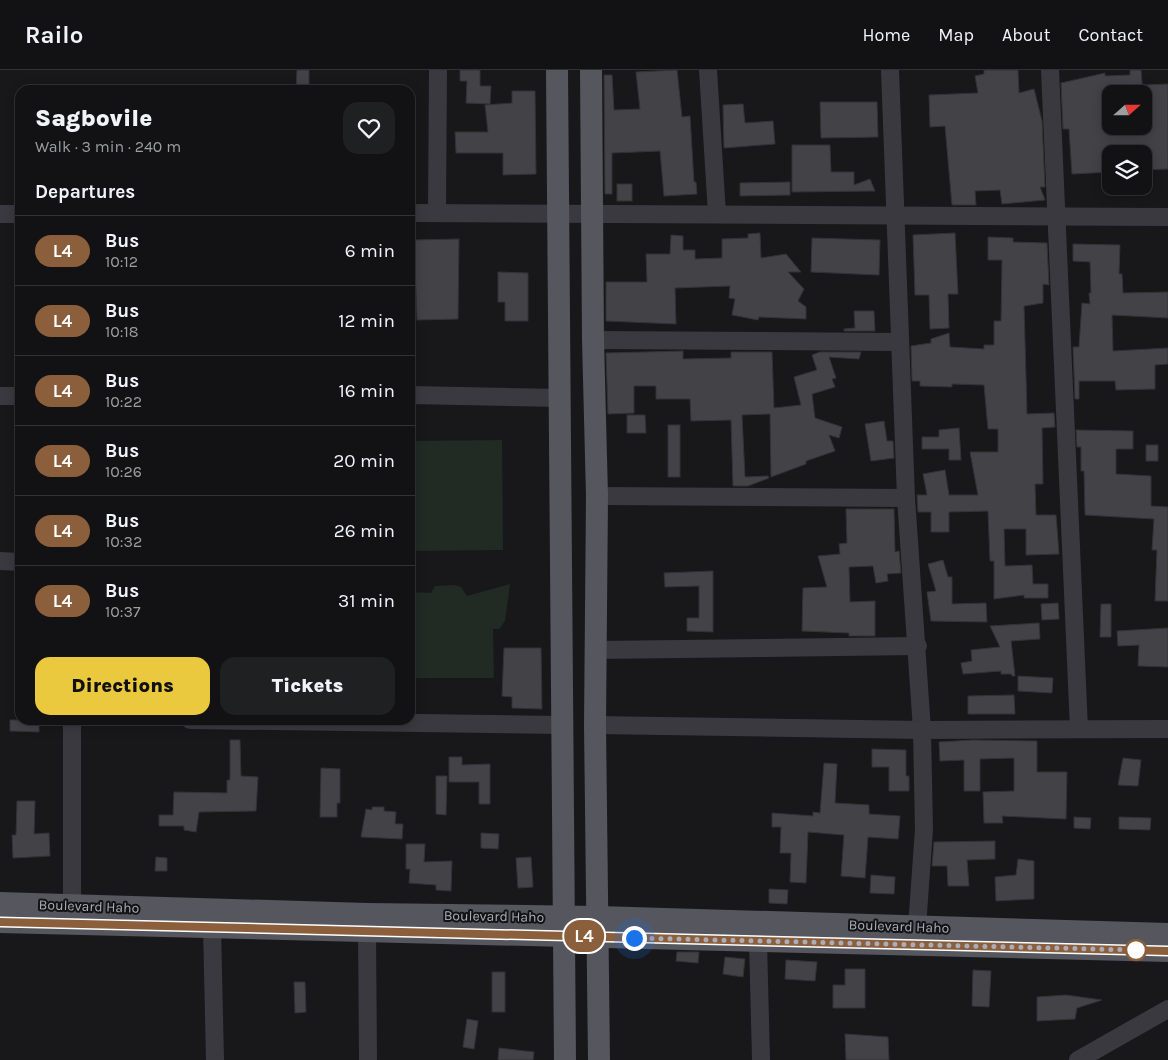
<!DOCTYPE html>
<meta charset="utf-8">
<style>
:root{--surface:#121214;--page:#1f2022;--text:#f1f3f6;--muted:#9c9ea0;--line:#313234;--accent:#ebc93f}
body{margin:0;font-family:Karla,sans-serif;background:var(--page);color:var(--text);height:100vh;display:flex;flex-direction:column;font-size:19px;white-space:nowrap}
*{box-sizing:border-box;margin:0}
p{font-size:16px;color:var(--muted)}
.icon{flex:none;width:28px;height:28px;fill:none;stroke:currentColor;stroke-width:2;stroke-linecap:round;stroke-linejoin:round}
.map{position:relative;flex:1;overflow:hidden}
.side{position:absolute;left:15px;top:15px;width:400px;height:640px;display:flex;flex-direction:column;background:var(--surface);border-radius:15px;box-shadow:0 2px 12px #0003,0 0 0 1px var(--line)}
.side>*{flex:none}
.badge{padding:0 10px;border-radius:16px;font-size:18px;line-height:32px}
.needle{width:32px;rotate:69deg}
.controls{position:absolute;left:1102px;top:15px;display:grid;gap:10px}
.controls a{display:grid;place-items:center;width:50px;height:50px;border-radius:10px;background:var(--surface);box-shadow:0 2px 12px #0003,0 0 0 1px var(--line);font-size:25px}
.you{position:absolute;width:25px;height:25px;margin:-12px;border:4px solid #fff;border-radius:50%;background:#1a73e8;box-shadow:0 0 0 8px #1a73e833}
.map>.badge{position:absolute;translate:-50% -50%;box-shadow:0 0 0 2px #fff}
h2{padding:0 20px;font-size:19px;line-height:45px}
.round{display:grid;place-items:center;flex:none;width:52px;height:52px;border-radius:15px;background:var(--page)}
.head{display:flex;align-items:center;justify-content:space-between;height:85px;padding:0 20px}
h1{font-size:24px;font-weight:800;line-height:38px}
.primary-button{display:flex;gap:10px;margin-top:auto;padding:10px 20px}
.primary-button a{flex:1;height:58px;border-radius:15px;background:var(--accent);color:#111;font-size:20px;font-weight:800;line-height:58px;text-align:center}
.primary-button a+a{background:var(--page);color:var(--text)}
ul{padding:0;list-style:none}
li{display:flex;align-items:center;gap:15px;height:70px;padding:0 20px;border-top:1px solid var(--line)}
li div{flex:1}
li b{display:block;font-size:19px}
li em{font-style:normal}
li .badge{min-width:55px;font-weight:700;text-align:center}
header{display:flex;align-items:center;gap:30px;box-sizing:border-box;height:70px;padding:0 25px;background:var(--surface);border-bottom:1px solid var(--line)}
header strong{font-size:24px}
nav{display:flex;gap:28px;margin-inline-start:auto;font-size:18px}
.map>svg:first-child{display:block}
.green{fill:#222a24}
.building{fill:#424247;stroke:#333236}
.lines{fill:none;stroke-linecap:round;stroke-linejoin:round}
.minor{stroke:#39393f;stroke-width:18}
.major{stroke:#55565e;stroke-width:22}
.line-casing{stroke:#fff;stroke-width:11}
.line{stroke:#8b5e3c;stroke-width:8}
.walk{stroke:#abadb9;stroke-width:5;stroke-dasharray:0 9}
.stop-dot{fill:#fff;stroke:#8b5e3c;stroke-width:2.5}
.labels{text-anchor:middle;stroke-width:4;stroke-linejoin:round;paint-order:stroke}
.street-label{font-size:14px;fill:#abadb9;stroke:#131315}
</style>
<header>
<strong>Railo</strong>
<nav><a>Home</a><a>Map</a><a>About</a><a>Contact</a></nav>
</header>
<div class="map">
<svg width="1168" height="990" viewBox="0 0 1168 990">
<rect width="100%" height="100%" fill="#18181a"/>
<g class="green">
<polygon points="502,370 503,480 410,481 410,371"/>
<polygon points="510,514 505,551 499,559 493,559 494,608 410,608 410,522 431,523 435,516 454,515 461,517 467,526"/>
</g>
<g class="building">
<polygon points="297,0 309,0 309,20 296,20"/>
<polygon points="460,0 480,0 480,16 491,16 490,34 466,33 467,11 460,11"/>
<polygon points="677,0 682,47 690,46 694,112 696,112 697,124 664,126 660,81 612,83 612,124 605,124 604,5 612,5 614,40 640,39 636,2"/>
<polygon points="984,0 1018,0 1019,23 1034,19 1042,51 1045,117 1040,117 1045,130 1002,134 1000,120 975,121 976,135 952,135 945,56 930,57 929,25 978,23 975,6 984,4"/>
<polygon points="1130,0 1141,0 1143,24 1111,24 1112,58 1150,56 1148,27 1144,27 1144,15 1168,14 1168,99 1144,100 1144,84 1111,84 1111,102 1072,104 1069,59 1063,59 1061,13 1105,3 1105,6 1130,5"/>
<polygon points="512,21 535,21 536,104 503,105 503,83 456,83 455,62 488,62 485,35 512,33"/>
<polygon points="820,32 877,32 878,67 821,68"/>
<polygon points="743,34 745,53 773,51 775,74 724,78 723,35"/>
<polygon points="792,75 830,75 831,102 854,102 854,115 870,109 875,121 792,122"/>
<polygon points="790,112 790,125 740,126 740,113"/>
<rect x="617" y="114" width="15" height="17"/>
<polygon points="760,163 761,188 786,184 801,202 788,202 804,219 798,231 806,237 806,249 759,247 758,250 732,245 735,229 729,228 730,216 675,218 676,254 606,251 606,212 647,212 646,184 670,184 671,165 683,166 683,180 695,180 695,189 722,188 722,169 748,168 748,164"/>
<polygon points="955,163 958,224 948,224 949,258 930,259 929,225 915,225 913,165"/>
<polygon points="988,167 1013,168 1013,172 1047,173 1049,215 1043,214 1043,233 1024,236 1027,344 1054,343 1055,357 1042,358 1043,414 1035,414 1036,445 1056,445 1059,484 1026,485 1026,459 1004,459 1005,496 1032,495 1033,514 1048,514 1048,528 1024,528 1024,525 994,529 994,491 990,491 988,441 949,442 949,462 931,462 931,442 918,442 917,425 927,425 923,404 945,400 949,425 978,425 970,382 998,382 998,359 988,359 984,315 952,314 952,317 920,316 920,311 912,311 911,276 931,273 931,269 949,263 950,277 984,279 984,275 994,275 994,251 1001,251 1002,190 988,190"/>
<polygon points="812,168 880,170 879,205 811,202"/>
<polygon points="459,169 458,249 417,250 414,170"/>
<polygon points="1073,174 1120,175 1119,204 1122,204 1123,223 1168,222 1168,248 1112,245 1113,281 1168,278 1168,294 1155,295 1155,319 1116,320 1115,311 1079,311 1079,329 1075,329 1073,277 1079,277 1082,233 1090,234 1089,223 1091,223 1090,192 1073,191"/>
<polygon points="498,202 528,203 528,251 505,251 505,232 498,232"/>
<polygon points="854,241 874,241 875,261 844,261 844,259 855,258"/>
<polygon points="683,281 683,289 731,288 731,282 772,282 774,338 801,335 794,307 817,300 812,285 820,282 861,282 859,289 829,287 836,308 832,309 835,317 812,324 815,348 842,357 839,368 829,365 835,381 806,391 806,394 771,407 770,344 742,345 745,407 768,406 769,408 748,416 733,416 731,350 691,351 690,329 656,329 656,316 634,316 634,343 608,344 606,283"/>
<polygon points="627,345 645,345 646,363 627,363"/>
<polygon points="884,351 887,371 893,371 894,388 871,391 865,354"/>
<rect x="668" y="355" width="12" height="52"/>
<polygon points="959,358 961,390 949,390 949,379 922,379 922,367 939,367 939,360"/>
<polygon points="1076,360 1133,361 1133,379 1116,379 1116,404 1151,406 1151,436 1168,437 1168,531 1155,531 1157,480 1152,480 1154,449 1085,445 1084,401 1081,401 1081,377 1077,377"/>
<rect x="1146" y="375" width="12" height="16"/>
<polygon points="846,439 894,439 895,482 899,481 901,503 887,504 888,511 876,513 873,496 849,497 850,532 875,531 875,566 849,566 849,563 802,561 803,518 827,517 818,486 840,484 839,474 847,473"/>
<polygon points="943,490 948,507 952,507 952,534 986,533 987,552 931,551 927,522 936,521 928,494"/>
<polygon points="713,501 713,562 687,561 687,548 699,548 699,516 665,517 664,503"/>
<polygon points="1058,533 1059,549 1042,550 1041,534"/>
<polygon points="1101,534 1111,534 1111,567 1100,567"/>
<polygon points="1039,553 1040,569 1011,571 1015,606 1012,606 1011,604 1001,604 1001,601 963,604 961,593 972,591 971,580 1000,577 990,556"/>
<polygon points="1168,558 1168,597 1138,596 1139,575 1118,576 1117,561"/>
<polygon points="504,578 541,578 542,639 512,638 512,627 502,626"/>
<polygon points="1018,606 1053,608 1052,623 1018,621"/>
<polygon points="1014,625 1015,644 968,644 968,626"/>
<polygon points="10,650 39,650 39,662 10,661"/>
<polygon points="230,670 240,670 241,706 258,707 256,741 199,742 196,762 184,760 184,756 159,756 159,745 173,745 174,722 227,723 227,710 230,710"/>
<polygon points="973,670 1037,671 1037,702 1067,702 1066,749 1002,746 1003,753 984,753 983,722 1014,721 1014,688 980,689 980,721 964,721 964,690 940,691 939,672"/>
<polygon points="872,679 906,680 906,706 909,706 909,721 889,721 889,697 872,697"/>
<polygon points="449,687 462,687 462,695 490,694 490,734 479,734 479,712 449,712"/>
<polygon points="1123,688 1141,690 1138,716 1118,715"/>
<polygon points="824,693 837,694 835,733 869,735 869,744 900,746 898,769 868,767 865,808 841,806 844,765 808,762 806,813 790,812 791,783 780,783 781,757 772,757 772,743 813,746 813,742 820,743"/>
<polygon points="321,698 340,699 340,733 337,733 337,747 320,747"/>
<polygon points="436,706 447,706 446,745 436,744"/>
<polygon points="17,731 35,731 34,764 49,763 50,786 13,788 12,765 16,765"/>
<polygon points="372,737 384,737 384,741 396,742 395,754 403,754 402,769 361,767 366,739 372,740"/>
<polygon points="1074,747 1091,748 1090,759 1074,758"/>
<polygon points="1119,747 1151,748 1150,760 1119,759"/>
<polygon points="481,763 499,764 498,779 481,778"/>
<polygon points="995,771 995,789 967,790 969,816 948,816 947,796 932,796 934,772"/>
<polygon points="406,774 425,774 424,792 452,791 451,821 436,820 436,815 409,813 410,799 406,799"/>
<polygon points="156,787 167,788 167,801 155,801"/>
<polygon points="531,787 533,817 518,818 516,788"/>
<polygon points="1018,789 1034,791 1034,829 996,831 995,807 1016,805"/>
<polygon points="871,805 895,807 894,824 870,823"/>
<polygon points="769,819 788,820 787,834 769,833"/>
<polygon points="677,882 699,882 698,893 676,891"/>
<polygon points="725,887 745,889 743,907 723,904"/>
<polygon points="786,890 817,892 815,911 785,909"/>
<polygon points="845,899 865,899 865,938 833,938 833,915 845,915"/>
<polygon points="973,900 991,901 989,937 972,936"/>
<rect x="492" y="902" width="13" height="40"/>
<polygon points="294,912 305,912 306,942 295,943"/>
<polygon points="1066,925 1102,930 1077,938 1075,949 1037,951 1037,927"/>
<polygon points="467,949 478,951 474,979 463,977"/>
<polygon points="845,964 888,967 889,990 846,990"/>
<polygon points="499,978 534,982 533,990 498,990"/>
</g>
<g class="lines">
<g class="minor">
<polyline points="708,0 717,144"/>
<polyline points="890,0 906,428 922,660 924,759 917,857"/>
<polyline points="1050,0 1079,659"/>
<polyline points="437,142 438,0"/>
<polyline points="410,143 1168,147"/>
<polyline points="0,144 20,144"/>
<polyline points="593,270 900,272"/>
<polyline points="410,325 560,328"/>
<polyline points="0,326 20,326"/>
<polyline points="597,426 906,428"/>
<polyline points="0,491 20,492"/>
<polyline points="596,580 918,576"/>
<polyline points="72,650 72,836"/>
<polyline points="190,650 562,655"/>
<polyline points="595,655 922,660 1168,659"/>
<polyline points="212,857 215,990"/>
<polyline points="367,861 368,990"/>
<polyline points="758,871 761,990"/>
<polyline points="1078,990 1168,939"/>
</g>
<g class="major">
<polyline points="557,0 565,990"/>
<polyline points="591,0 593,270 597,426 595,655 599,990"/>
<polyline points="0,833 367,844 599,847 1168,864"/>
<polyline points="0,852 1168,881"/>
</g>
</g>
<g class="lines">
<g class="line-casing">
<polyline id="line" points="0,852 1168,881"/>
</g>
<use href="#line" class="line"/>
<polyline class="walk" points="634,868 1136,880"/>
</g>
<circle class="stop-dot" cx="1136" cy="880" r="10"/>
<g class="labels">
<g class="street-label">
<text transform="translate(89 836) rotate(2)" y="5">Boulevard Haho</text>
<text transform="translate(494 846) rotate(1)" y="5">Boulevard Haho</text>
<text transform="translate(899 856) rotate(2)" y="5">Boulevard Haho</text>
</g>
</g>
</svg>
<div class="controls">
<a><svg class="needle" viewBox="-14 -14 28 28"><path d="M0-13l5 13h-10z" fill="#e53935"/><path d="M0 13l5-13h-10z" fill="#9c9ea0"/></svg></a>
<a><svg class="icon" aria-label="layers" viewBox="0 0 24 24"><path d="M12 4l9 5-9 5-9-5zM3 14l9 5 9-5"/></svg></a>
</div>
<div class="you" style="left:634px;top:868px"></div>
<b class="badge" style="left:584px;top:866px;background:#8b5e3c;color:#fff">L4</b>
<section class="side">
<div class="head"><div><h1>Sagbovile</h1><p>Walk · 3 min · 240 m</p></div><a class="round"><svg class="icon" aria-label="heart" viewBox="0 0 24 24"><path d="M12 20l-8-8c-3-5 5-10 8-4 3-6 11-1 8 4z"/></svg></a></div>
<h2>Departures</h2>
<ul>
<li><span class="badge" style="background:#8b5e3c;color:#fff">L4</span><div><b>Bus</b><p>10:12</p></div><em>6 min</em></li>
<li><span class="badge" style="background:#8b5e3c;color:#fff">L4</span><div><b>Bus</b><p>10:18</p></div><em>12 min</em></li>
<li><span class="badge" style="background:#8b5e3c;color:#fff">L4</span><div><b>Bus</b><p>10:22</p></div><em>16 min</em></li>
<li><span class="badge" style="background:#8b5e3c;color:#fff">L4</span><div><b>Bus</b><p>10:26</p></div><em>20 min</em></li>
<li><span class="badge" style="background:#8b5e3c;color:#fff">L4</span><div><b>Bus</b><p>10:32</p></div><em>26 min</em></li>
<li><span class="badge" style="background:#8b5e3c;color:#fff">L4</span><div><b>Bus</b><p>10:37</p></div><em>31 min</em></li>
</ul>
<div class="primary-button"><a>Directions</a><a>Tickets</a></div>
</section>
</div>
